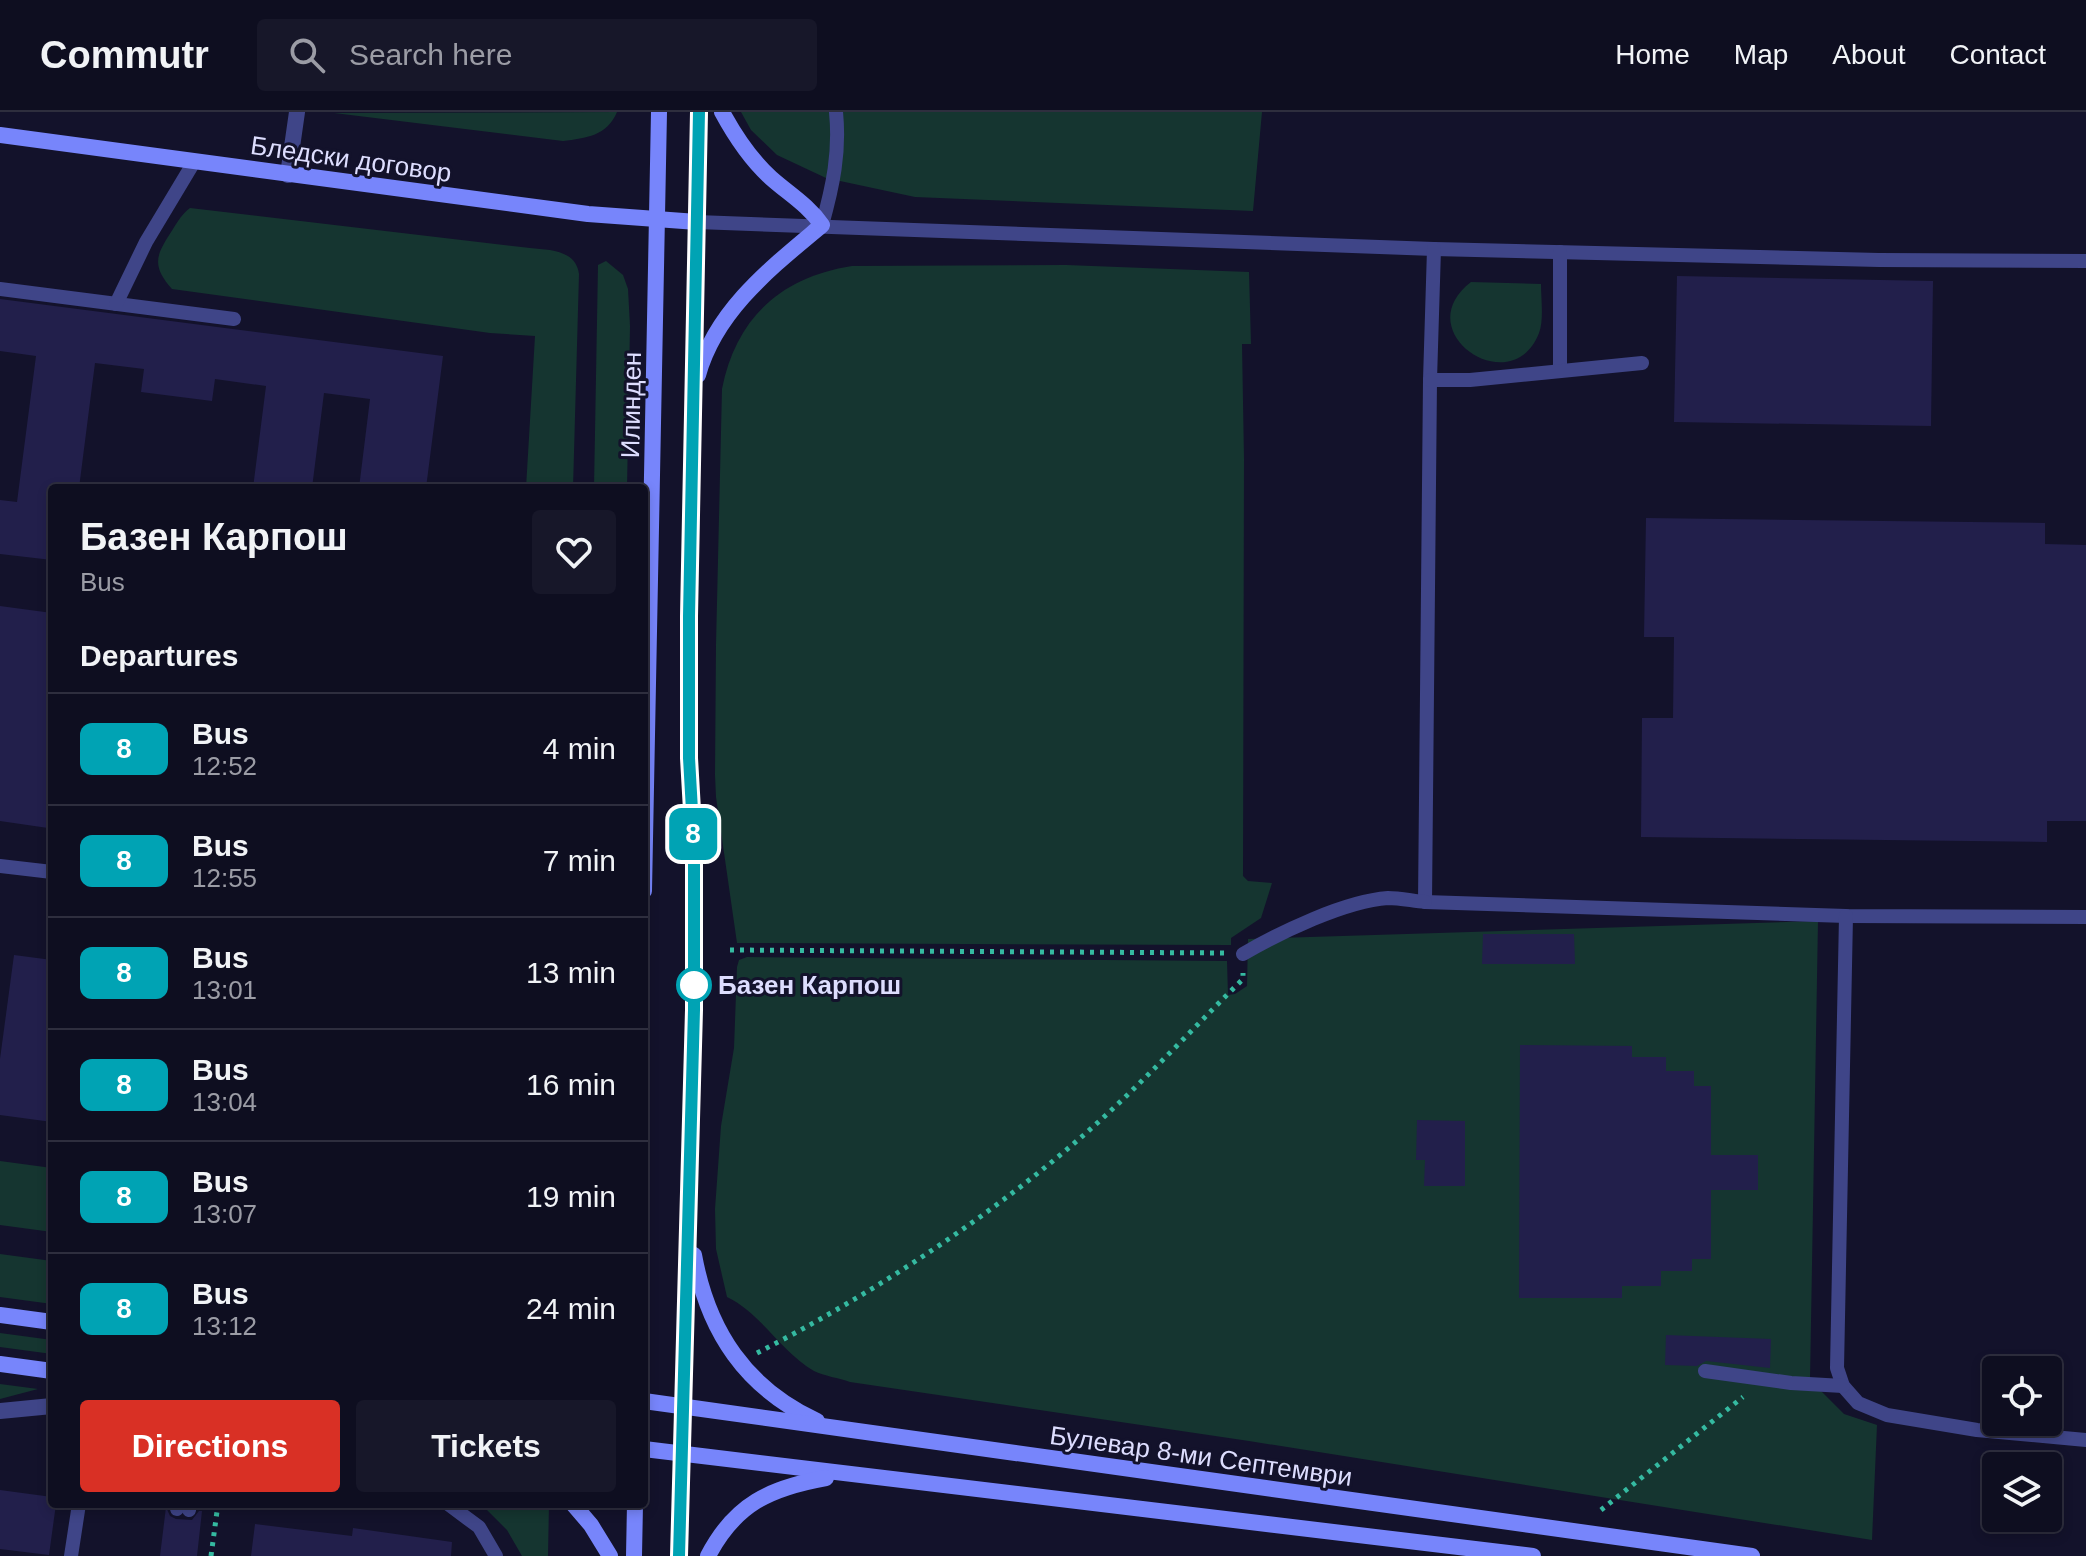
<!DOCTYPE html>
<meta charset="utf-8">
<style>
:root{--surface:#0e0e20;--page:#171729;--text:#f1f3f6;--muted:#9b9ca5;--line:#2e2e3e;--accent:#d93025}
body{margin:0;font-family:Arial,sans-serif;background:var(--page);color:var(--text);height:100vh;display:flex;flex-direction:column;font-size:30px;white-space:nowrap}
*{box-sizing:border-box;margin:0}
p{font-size:26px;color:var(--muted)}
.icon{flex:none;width:44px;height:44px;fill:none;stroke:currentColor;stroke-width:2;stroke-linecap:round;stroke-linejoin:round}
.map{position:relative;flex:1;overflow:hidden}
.drawer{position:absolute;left:48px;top:372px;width:600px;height:1024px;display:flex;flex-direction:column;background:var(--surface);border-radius:8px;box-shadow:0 4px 12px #0003,0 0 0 2px var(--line)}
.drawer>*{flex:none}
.badge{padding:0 16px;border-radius:12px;font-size:28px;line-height:52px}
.fabs{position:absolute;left:1982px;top:1244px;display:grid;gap:16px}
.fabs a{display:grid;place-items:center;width:80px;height:80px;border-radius:8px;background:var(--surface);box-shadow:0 4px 12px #0003,0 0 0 2px var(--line);font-size:40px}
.map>.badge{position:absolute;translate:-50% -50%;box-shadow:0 0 0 4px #fff}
h2{padding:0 32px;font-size:30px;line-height:72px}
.round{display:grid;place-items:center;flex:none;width:84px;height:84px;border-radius:8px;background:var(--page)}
.headline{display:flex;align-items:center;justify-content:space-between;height:136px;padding:0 32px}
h1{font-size:38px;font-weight:700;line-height:60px}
.action{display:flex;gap:16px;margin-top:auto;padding:16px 32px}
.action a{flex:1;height:92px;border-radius:8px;background:var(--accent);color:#fff;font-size:32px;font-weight:700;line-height:92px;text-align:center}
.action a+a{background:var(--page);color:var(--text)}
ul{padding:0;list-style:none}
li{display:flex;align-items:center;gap:24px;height:112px;padding:0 32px;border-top:2px solid var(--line)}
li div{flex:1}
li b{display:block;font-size:30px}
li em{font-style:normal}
li .badge{min-width:88px;font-weight:700;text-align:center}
header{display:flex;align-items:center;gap:48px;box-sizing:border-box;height:112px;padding:0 40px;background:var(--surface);border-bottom:2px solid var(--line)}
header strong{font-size:38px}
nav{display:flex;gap:44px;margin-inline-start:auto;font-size:28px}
.search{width:560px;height:72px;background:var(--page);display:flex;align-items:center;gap:20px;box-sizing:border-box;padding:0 28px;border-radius:8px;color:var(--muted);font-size:30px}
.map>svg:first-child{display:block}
.green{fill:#153530}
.building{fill:#221f4b}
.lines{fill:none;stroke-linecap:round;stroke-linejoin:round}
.path{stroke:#35baa1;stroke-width:5;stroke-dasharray:4 6;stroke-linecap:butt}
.lane{stroke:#3f4588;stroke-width:14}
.street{stroke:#3f4588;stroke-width:16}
.secondary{stroke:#7785fb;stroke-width:16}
.line-casing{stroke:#fff;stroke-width:18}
.line{stroke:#00a3b4;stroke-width:12}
.stop-dot{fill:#fff;stroke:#00a3b4;stroke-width:4}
.labels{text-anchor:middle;stroke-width:6;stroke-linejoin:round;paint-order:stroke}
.street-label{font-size:26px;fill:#ddddfe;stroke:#13122b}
.stop-label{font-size:26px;font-weight:bold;fill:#ddddfe;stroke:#13122b;text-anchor:start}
</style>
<header>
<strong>Commutr</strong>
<div class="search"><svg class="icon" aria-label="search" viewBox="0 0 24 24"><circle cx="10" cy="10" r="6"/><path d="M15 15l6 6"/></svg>Search here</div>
<nav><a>Home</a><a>Map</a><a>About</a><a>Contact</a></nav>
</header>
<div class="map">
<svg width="2086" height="1444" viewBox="0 0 2086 1444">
<rect width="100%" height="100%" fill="#13122b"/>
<g class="green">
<path d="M617 0C607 24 586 26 563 29L334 1Z"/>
<polygon points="741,0 1262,0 1253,99 915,85 826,66 777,43 751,18"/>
<path d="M190 96 530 136C550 138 576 138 579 162L573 376H526L535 224 490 221 172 177C150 152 157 142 173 117 178 109 182 102 190 96Z"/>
<polygon points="606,149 623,163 628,177 630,214 627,376 594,376 598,153"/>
<path d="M1066 153 1249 160 1251 232H1242L1244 347 1243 764 1248 769 1272 771 1261 806 1231 826V833L737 831 716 685 715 663 716 533 722 277C736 206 781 165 852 154Z"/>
<path d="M1471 170 1541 172C1541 187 1544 208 1539 221 1512 291 1406 220 1471 170Z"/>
<path d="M1818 809 1810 1268 1844 1302 1877 1313 1872 1428 1249 1329 850 1270C839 1266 824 1264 814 1259 780 1239 762 1202 727 1185L716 1137 715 1097 721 1014 734 936 737 855 739 848 747 845 1227 849 1228 883 1235 882 1247 874 1248 827Z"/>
<polygon points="0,1049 52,1056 52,1120 0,1113"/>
<polygon points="0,1142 52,1149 52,1192 0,1185"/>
<polygon points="0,1221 52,1228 52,1242 0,1235"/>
<polygon points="0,1272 38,1277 0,1287"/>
<polygon points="481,1392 549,1392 548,1444 522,1444 507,1418"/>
</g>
<g class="building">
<polygon points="1677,164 1933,169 1931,314 1674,310"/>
<polygon points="0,187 443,244 426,376 359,376 370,287 324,281 312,376 253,376 266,274 215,267 212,289 141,280 144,257 95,251 79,376 52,376 52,448 0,442 0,388 17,390 36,244 0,239"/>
<polygon points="1646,406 2045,411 2045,432 2086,433 2086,709 2047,709 2047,730 1641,725 1642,606 1673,606 1674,525 1644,525"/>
<polygon points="0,494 52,501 52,698 50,698 48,716 0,709"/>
<polygon points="1483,822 1574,822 1575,852 1482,852"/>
<polygon points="14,843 52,848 52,1010 0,1003 0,947"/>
<polygon points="1520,933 1632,934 1632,945 1666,945 1666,959 1694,959 1694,974 1711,974 1711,1043 1758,1043 1758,1078 1711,1078 1711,1147 1692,1147 1692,1159 1661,1159 1661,1174 1622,1174 1622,1186 1519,1186"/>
<polygon points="1417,1008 1465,1009 1465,1074 1424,1074 1425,1048 1416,1048"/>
<polygon points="1666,1223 1771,1227 1770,1256 1706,1249 1697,1254 1665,1253"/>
<polygon points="0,1378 52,1385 52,1392 56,1392 49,1443 0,1437"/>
<polygon points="166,1395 170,1404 176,1407 192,1408 199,1399 202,1399 197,1444 160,1444"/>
<polygon points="255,1412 352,1424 353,1416 452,1430 451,1444 251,1444"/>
</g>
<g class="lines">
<g class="path">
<polyline points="730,838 1225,841"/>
<path d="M757 1241C871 1183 990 1105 1086 1021 1141 973 1191 918 1243 867V861"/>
<polyline points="1601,1398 1743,1285"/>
<polyline points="211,1444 218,1392"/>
</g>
<g class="lane">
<polyline points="697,110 1434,137 1879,148 2086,149"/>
<path d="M822 113C833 74 840 40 836 0"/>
<polyline points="1434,137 1430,268 1425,790 1846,804 2086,805"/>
<polyline points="0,177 234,207"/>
<polyline points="116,192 146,130 194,50"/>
<polyline points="1560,258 1560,140"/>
<polyline points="1430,268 1470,268 1642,251"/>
<polyline points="0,754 52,760"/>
<polyline points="1846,804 1837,1256 1843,1274 1858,1291 1887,1303 1977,1318 2086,1328"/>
<path d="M1243 842C1281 820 1345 789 1388 786 1400 786 1413 789 1425 790"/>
<polyline points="1705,1259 1791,1271 1843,1274"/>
<polyline points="448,1392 479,1415 496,1444"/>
<polyline points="177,1397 178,1392"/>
<polyline points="189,1398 190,1392"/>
<polyline points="71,1444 79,1392"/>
</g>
<g class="street">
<polyline points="288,63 297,0"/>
<polyline points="0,1299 52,1294"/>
</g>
<g class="secondary">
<polyline points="0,23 588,102 697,110"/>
<path d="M698 263C716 198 772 155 822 113 808 93 789 82 771 66 751 48 735 24 722 0"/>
<polyline points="644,779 659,0"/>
<path d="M694 1143C708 1220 746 1276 817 1309"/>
<polyline points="0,1203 52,1210"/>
<polyline points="0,1252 52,1259"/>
<polyline points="644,1289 1752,1444"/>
<polyline points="644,1337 1533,1444"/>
<polyline points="573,1392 591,1413 610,1444"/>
<polyline points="634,1444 635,1392"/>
<polyline points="679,1444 694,898 694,733 689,646 689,504 699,0"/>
<path d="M708 1444C735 1392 770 1376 826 1366"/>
</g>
</g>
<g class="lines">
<g class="line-casing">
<polyline id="line" points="679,1444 694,898 694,733 689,646 689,504 699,0"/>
</g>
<use href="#line" class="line"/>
</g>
<circle class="stop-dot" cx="694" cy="873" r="16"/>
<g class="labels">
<g class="street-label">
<text transform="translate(351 47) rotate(8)" y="9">Бледски договор</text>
<text transform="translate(631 293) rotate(-89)" y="9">Илинден</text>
<text transform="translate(1201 1344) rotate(8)" y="9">Булевар 8-ми Септември</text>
</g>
<g class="stop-label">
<text x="718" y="882">Базен Карпош</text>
</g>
</g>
</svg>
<div class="fabs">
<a><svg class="icon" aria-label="locate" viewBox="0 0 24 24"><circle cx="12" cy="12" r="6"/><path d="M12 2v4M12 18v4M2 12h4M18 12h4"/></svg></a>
<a><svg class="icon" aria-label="layers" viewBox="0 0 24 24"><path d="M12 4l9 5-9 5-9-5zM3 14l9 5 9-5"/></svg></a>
</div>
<b class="badge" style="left:693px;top:722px;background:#00a3b4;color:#fff">8</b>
<section class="drawer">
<div class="headline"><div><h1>Базен Карпош</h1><p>Bus</p></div><a class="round"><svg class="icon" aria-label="heart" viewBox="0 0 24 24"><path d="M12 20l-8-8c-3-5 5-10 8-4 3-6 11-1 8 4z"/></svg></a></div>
<h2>Departures</h2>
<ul>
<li><span class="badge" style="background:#00a3b4;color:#fff">8</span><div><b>Bus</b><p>12:52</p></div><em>4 min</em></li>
<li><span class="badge" style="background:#00a3b4;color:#fff">8</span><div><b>Bus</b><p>12:55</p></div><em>7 min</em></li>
<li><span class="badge" style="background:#00a3b4;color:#fff">8</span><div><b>Bus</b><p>13:01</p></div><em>13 min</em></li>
<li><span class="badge" style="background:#00a3b4;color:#fff">8</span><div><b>Bus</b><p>13:04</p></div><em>16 min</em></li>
<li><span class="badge" style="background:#00a3b4;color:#fff">8</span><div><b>Bus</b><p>13:07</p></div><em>19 min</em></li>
<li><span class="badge" style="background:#00a3b4;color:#fff">8</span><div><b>Bus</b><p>13:12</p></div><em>24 min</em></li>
</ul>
<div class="action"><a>Directions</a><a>Tickets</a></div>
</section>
</div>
